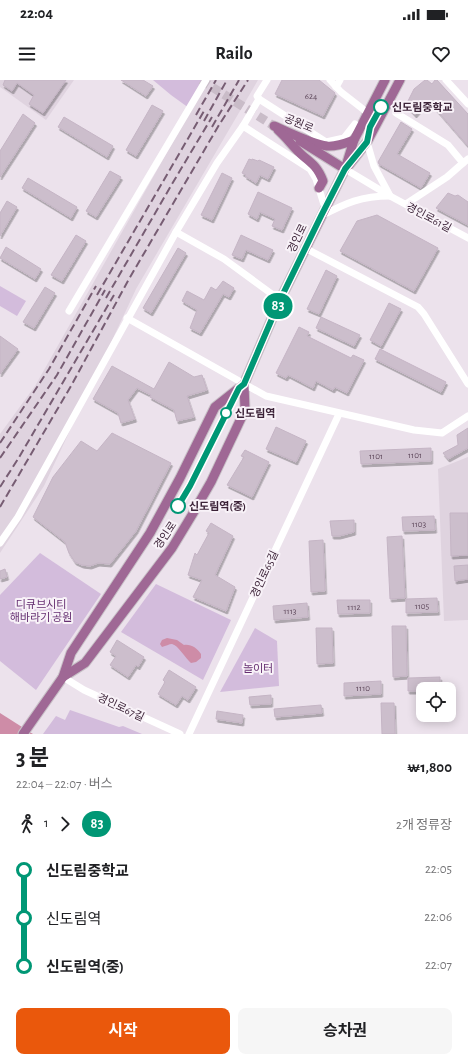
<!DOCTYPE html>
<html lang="ko">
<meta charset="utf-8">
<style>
:root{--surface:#fff;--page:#f6f6f6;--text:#202124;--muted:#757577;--accent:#ea580c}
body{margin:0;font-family:"Alegreya Sans","Noto Sans KR",sans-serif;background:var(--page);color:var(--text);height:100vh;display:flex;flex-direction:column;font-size:15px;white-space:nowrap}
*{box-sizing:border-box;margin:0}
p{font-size:13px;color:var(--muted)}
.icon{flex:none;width:22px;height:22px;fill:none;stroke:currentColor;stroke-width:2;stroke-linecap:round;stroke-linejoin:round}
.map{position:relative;height:654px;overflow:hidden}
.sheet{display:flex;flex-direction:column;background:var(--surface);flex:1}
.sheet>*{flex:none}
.badge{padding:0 8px;border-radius:13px;font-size:14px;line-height:26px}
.buttons{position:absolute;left:416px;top:602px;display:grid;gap:8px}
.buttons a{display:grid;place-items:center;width:40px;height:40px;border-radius:8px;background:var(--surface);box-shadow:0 2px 10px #0003;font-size:20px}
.map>.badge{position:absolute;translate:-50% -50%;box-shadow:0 0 0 2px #fff}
.legs{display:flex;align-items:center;gap:6px;height:44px;padding:0 16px;font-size:13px}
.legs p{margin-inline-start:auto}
.head{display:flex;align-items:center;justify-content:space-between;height:68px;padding:0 16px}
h1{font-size:22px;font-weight:700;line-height:30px}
.action{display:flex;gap:8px;margin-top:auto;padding:8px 16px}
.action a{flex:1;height:46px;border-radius:8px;background:var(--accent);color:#fff;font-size:16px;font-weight:700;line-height:46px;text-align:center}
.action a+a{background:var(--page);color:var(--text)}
ul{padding:0 16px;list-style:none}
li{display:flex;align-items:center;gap:14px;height:48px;font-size:15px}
li i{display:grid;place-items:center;width:6px;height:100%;margin:0 5px;background:currentColor}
li i::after{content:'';width:10px;height:10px;margin:-5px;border:3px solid;border-radius:50%;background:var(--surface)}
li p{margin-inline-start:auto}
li:first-child i{background:linear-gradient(#0000 50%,currentColor 0)}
li:last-child i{background:linear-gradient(currentColor 50%,#0000 0)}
.status{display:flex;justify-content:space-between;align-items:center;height:28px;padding:0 20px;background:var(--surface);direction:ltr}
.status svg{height:11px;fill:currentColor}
header{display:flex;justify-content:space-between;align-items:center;height:52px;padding:0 16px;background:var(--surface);font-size:18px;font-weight:700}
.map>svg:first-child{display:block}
.built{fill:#dfd3df}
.green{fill:#d3bcdc}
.water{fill:#ce8ca7}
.building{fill:#ccbecc;stroke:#c5b5c5;filter:url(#shadow)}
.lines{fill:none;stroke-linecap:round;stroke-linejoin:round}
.major-tunnel{stroke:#c9bcc8;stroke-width:9;stroke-dasharray:9 4.5;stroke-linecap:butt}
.major-casing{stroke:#c8c1c7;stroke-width:11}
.minor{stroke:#fff;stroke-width:7}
.major{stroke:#9f6895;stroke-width:9}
.rail{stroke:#775d73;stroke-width:2;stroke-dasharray:8 4;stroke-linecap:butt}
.line-1-casing{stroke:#fff;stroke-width:9}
.line-1{stroke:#009775;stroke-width:6}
.stop-1-dot{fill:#fff;stroke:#009775;stroke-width:2}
.labels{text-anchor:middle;stroke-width:4;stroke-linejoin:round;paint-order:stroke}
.number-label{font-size:9px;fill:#604a5d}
.stop-label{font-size:11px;font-weight:bold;fill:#3c2338;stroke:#f8f2f8;text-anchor:start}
.street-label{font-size:11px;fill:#3c2338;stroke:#f8f2f8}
.park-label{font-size:11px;fill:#652f71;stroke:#f8f2f8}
</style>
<div class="status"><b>22:04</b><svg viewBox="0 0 49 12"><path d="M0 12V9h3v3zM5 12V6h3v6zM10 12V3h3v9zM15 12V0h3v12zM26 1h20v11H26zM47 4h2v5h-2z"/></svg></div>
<header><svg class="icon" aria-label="menu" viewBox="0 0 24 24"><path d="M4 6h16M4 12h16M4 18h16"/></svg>Railo<svg class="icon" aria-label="heart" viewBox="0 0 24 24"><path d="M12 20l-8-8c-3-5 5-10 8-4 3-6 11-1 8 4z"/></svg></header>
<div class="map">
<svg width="468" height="654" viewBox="0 0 468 654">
<defs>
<filter id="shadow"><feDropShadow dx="1.5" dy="3" stdDeviation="0" flood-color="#0004"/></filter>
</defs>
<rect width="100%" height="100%" fill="#ece2ec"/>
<g class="built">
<polygon points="0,0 74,0 46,40 0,7"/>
<polygon points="208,0 258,0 136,209 44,406 0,473 0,354 35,306"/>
<polygon points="468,377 468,540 444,541 438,389"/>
</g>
<g class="green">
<polygon points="153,0 205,0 189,28 171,15"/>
<polygon points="0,206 26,221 17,236 0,226"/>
<polygon points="40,473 101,514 36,610 0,581 0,515"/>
<polygon points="156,504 231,540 203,600 121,552"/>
<polygon points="255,548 277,561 279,606 220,612"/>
<polygon points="70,630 119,647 123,646 142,654 43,654 56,636 65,640"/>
</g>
<g class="water">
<path d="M167 558 177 560 184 565C191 564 197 568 201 574V578L196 582 191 583C186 579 178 565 172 564 169 564 166 566 162 567L160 564 162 560Z"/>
<polygon points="0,633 33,654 0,654"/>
</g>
<g class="building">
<polygon points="5,0 66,0 43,33 29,24 34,15 17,3 12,11 3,5"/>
<polygon points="121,0 143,0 153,6 146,16"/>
<polygon points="282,0 319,0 335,13 323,36 275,14"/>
<polygon points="425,0 427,0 432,4 435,0 437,0 468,34 468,66 428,20 415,35 406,25 414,9"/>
<polygon points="152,25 163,31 136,76 126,70"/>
<polygon points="23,34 35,43 0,97 0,71"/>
<polygon points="64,37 113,66 107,77 58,47"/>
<polygon points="401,42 412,49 397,74 430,93 421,108 379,84 378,82"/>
<polygon points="249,79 252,80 252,79 258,81 259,80 274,87 268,99 260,95 256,103 245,96 246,95 242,93"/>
<polygon points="110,91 121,97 96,137 86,131"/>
<polygon points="222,93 232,98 212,140 201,135"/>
<polygon points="28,98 77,127 71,138 22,108"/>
<polygon points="258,112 292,128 282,150 272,146 275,139 260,132 257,139 248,134"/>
<polygon points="448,113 455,116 458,115 468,122 468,145 436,128"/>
<polygon points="7,121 17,127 0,156 0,133"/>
<polygon points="377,135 438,168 414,211 340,171 357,141"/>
<polygon points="76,155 86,161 62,201 51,195"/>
<polygon points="241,155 273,170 268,180 246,170 242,179 232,175"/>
<polygon points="6,167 41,189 35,199 0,178"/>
<polygon points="178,168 186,173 151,233 143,228"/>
<polygon points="326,190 337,196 319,234 307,229"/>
<polygon points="223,201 234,208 229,217 223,214 200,253 190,248 197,230 182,221 187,211 204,220 211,207 216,210"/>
<polygon points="45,207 55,213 34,248 23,242"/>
<polygon points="389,223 401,229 381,266 370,260"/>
<polygon points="321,237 360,255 354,266 316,248"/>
<polygon points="299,247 309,252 307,256 351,278 353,275 364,280 347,313 335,307 333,310 316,301 313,308 288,295 286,298 276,293"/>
<polygon points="0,256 18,269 0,294"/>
<polygon points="380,269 446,302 441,312 375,279"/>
<polygon points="169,282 194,297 202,295 207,310 187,316 194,337 177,341 174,330 150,317 151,315 137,308 128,320 135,339 121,343 118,333 93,319 112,286 154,309"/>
<polygon points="276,347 306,361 296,382 266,369"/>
<polygon points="468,348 468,368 448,379 443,373 458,365 457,355"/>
<polygon points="112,353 171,383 136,451 110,484 98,483 90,486 82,485 75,482 69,473 65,462 33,437 53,397 81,361 97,371"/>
<polygon points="431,368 431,381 361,384 360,371"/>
<polygon points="245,370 269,382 252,417 227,405 244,377 241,376"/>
<polygon points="450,433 468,433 468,475 451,476"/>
<polygon points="434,436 435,450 403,451 402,437"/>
<polygon points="354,440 354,452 339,456 332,456 330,441"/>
<polygon points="211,443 233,456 215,495 235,507 226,531 193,517 202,500 188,495 195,473 197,475 209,453 206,451"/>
<polygon points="402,456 405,518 390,519 387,457"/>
<polygon points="323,460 325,511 311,512 309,461"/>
<polygon points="468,485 468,499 455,501 454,486"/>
<polygon points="5,489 7,497 0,499 0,491"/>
<polygon points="437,518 438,532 406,533 406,519"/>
<polygon points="337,520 370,520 370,533 338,534"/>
<polygon points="307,523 308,537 274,540 273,526"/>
<polygon points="392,546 406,546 407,596 393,597"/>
<polygon points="316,548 332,548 333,583 317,584"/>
<polygon points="117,560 144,577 138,587 136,585 128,597 110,585 116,576 110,572"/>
<polygon points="169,590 196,607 188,620 182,616 176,625 158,614 165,602 163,600"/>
<polygon points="440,597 440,609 423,609 423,611 408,611 408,598"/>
<polygon points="381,601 381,614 344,616 344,603"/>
<polygon points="271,615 271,624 250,625 249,617"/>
<polygon points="381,623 394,623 395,654 382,654"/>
<polygon points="321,625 322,633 275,637 274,629"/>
<polygon points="217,631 243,635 242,643 216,639"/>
</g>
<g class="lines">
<polyline class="major-tunnel" points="201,0 274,46"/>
<g class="major-casing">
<g id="major">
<path d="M274 46C291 53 309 63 327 66 336 67 346 63 354 60"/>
<path d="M278 50C287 58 294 68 303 76 313 84 318 88 323 101L319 108"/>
<polyline points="300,61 345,89"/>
<polyline points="349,85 367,62 400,0"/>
<polyline points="63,597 71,573 150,453 180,398 215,327 244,304"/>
<polyline points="23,654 63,597 85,583 172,468 192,435 211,402 245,330 244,304 280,220 345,89 354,60 385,0"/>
</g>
</g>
<g class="minor">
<polyline points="330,0 341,12 368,33"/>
<polyline points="446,0 468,24"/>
<polyline points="336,7 340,0"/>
<polyline points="259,19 326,62 344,58 355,44 360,47"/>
<polyline points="396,33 448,65 463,83 468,79"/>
<polyline points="243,46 310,89 316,99 325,128"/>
<polyline points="367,62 374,86 389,114"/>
<polyline points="345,89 390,116 468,158"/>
<polyline points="406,124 447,97 463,83"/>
<path d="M321 136C346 123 361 116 390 116"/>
<polyline points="176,152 224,179 280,220"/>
<polyline points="305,168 418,227 424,234 468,304"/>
<polyline points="69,231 206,0"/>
<polyline points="127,238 266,316 414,350 442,353 468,336"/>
<polyline points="0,463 18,437 176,152 217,83 243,46 259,19 257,16 267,0"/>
<polyline points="63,597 84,610 180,654"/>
<polyline points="189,654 339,334"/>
</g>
<use href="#major" class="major"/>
<g class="rail">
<polyline points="196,35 216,0"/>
<polyline points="204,41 227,0"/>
<polyline points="212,47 239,0"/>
<polyline points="97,215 204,31"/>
<polyline points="106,218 172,104 212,37"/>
<polyline points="0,363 49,289 96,206"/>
<polyline points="0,378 57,295 105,210"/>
<polyline points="0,407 18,379 114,215"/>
<polyline points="0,427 71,306 129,199 219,45 248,0"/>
</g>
</g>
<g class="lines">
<g class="line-1-casing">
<polyline id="line-1" points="178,426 190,406 239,308 244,304 280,220 321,136 345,89 367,62 370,47 381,27"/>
</g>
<use href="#line-1" class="line-1"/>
</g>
<g class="stop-1-dot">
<circle cx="381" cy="27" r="7"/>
<circle cx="226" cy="333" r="5"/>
<circle cx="178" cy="426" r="7"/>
</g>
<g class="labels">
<g class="number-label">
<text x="311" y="19">624</text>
<text x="415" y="378">1101</text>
<text x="376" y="379">1101</text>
<text x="419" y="447">1103</text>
<text x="422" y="529">1105</text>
<text x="354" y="530">1112</text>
<text x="290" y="534">1113</text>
<text x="363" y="611">1110</text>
</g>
<g class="stop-label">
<text x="392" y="31">신도림중학교</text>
<text x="235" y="337">신도림역</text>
<text x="189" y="430">신도림역(중)</text>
</g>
<g class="street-label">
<text transform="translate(299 43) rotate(22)" y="4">공원로</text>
<text transform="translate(429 137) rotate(28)" y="4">경인로61길</text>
<text transform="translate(297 158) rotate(-64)" y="4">경인로</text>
<text transform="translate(165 455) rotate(-56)" y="4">경인로</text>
<text transform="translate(264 494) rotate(-65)" y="4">경인로65길</text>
<text transform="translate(121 627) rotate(25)" y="4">경인로67길</text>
</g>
<g class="park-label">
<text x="41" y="528">디큐브시티<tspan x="41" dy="13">해바라기 공원</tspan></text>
<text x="258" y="592">놀이터</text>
</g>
</g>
</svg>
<div class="buttons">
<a><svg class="icon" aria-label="locate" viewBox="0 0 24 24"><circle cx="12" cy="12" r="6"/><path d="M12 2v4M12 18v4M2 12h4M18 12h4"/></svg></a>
</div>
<b class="badge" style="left:278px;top:226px;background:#009775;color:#fff">83</b>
</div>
<section class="sheet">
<div class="head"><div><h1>3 분</h1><p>22:04 – 22:07 · 버스</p></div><b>₩1,800</b></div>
<div class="legs"><svg class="icon" aria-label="walk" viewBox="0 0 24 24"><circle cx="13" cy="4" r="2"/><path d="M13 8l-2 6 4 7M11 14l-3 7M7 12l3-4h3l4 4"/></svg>1<svg class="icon" aria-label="forward" viewBox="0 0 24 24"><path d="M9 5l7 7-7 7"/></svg><b class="badge" style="background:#009775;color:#fff">83</b><p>2개 정류장</p></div>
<ul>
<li><i style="color:#009775"></i><b>신도림중학교</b><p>22:05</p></li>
<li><i style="color:#009775"></i><span>신도림역</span><p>22:06</p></li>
<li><i style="color:#009775"></i><b>신도림역(중)</b><p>22:07</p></li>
</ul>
<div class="action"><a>시작</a><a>승차권</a></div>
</section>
